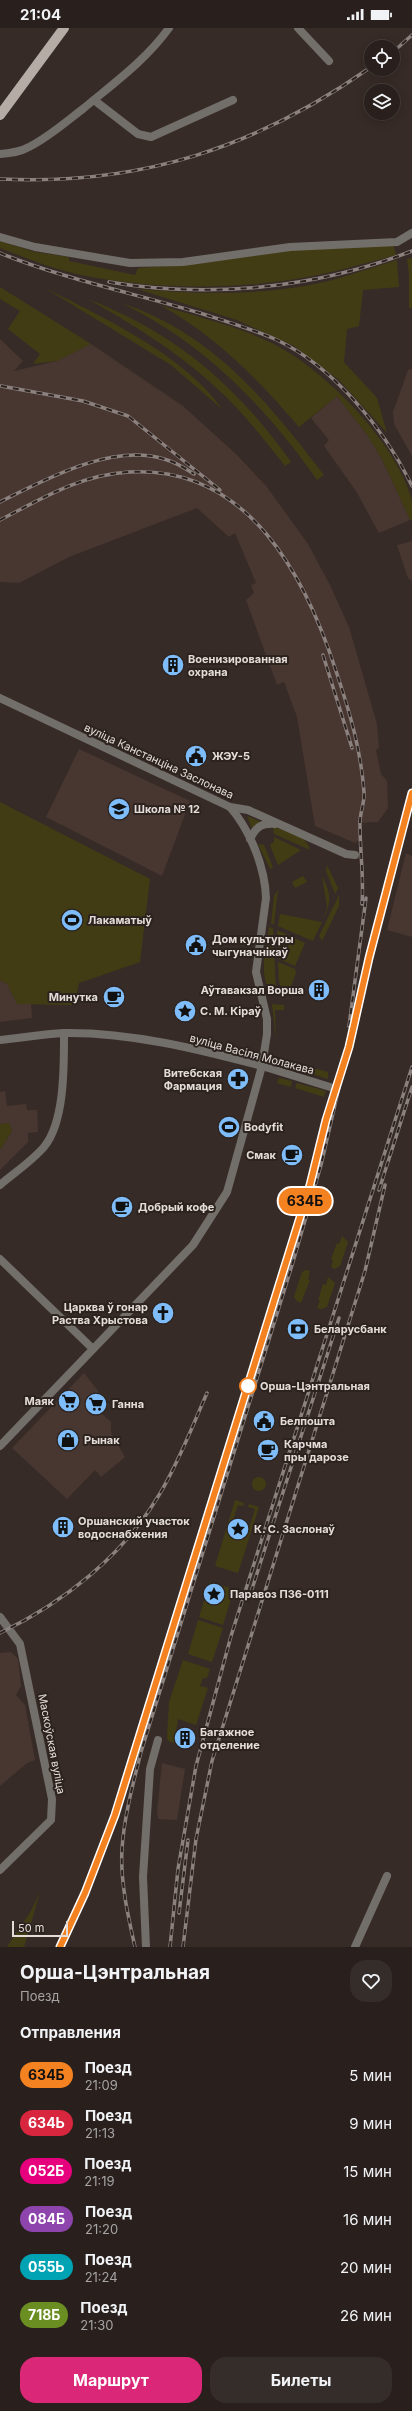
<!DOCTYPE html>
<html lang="ru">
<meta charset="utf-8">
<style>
:root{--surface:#29201d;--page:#352d2a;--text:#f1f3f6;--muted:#a5a3a4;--line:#453e3b;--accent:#db2777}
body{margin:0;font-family:Inter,sans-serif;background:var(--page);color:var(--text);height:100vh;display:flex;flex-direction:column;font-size:15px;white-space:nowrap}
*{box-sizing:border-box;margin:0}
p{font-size:13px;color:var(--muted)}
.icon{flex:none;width:22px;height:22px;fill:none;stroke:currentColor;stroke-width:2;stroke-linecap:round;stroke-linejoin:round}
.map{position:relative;height:1919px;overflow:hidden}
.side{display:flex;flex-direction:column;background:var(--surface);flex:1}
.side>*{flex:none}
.badge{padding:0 8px;border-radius:13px;font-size:14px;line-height:26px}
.controls{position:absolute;left:364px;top:12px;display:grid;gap:8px}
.controls a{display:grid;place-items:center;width:36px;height:36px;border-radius:50%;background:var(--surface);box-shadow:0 2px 10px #0003,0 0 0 1px var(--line);font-size:20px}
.scale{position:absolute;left:12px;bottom:10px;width:56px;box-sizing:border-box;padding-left:4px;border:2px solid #e4dcd9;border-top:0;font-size:11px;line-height:14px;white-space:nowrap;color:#e4dcd9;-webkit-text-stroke:3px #2c221e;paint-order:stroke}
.map>.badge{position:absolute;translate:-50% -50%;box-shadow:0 0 0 2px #fff}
h2{padding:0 20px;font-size:15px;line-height:36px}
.round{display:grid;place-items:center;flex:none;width:42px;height:42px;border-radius:16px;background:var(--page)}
.summary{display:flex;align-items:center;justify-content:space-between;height:68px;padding:0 20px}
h1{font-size:19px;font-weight:700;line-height:30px}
.cta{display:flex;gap:8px;margin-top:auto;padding:8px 20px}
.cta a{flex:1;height:46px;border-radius:16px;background:var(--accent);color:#fff;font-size:16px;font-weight:700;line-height:46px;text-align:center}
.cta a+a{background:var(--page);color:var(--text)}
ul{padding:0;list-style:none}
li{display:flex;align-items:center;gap:12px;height:48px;padding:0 20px}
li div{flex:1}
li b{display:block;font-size:15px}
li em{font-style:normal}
li .badge{min-width:44px;font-weight:700;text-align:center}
.status{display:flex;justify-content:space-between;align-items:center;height:28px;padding:0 20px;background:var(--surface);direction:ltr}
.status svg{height:11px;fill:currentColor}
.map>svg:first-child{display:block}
.built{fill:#483630}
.green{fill:#423c14}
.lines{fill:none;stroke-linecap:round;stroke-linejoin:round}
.minor{stroke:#726e6a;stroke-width:8}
.tertiary{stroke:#726e6a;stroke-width:8}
.primary{stroke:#b5ada5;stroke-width:10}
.rail-casing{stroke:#8b817e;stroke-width:3.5}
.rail{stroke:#2c221e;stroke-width:2;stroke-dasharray:6;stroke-linecap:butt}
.line-casing{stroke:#fff;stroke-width:9}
.line{stroke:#f58220;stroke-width:6}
.stop-dot{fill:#fff;stroke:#f58220;stroke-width:2}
.labels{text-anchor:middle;stroke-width:4;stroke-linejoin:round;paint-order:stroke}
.poi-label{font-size:11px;font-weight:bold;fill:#e4dcd9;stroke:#2c221e;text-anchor:start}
.street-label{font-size:11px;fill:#e4dcd9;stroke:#2c221e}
.stop-label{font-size:11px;font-weight:bold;fill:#e4dcd9;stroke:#2c221e;text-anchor:start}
</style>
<div class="status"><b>21:04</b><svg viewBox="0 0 49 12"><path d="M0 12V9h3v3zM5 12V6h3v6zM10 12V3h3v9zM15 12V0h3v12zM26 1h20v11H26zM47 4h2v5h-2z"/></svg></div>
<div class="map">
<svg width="412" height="1919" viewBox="0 0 412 1919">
<rect width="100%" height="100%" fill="#372b27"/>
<g class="built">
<polygon points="0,311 23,333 14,343 57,333 91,316 183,378 237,427 267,459 308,516 330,557 349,599 377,696 379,720 376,722 381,746 387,753 388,780 378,794 358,795 359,812 355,815 315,798 297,689 284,654 277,657 246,572 254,565 251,557 256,555 235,505 229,509 197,480 69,529 19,555 0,554"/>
<polygon points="412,341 412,428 394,396 393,384 408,342"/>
<polygon points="337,368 368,408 382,431 410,492 379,505 356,463 324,418 329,412 311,390"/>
<polygon points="412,513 412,553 408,550 397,517"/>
<polygon points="79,721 190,773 162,848 46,789"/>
<polygon points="406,825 412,828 412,909 387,902"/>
<polygon points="0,952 7,956 17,976 31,976 32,990 0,994"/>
<polygon points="5,1063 7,1078 26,1076 27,1082 37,1082 38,1104 28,1105 28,1114 0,1142 0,1122 12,1103 9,1095 0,1096 0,1064"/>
<polygon points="84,1345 109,1377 102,1386 111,1394 111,1405 125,1429 101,1449 95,1442 67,1471 12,1420"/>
<polygon points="11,1624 18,1631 21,1658 16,1667 25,1677 35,1732 27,1735 0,1758 0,1625"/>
<polygon points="162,1735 185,1741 177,1792 158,1791 157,1783"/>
</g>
<g class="green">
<path d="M0 213 35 224 69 229V233L135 247 138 240 204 235 290 222 393 216 396 227C359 237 321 248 283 253 217 262 146 260 81 247 53 241 26 230 0 220Z"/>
<polygon points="412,230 412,280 409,280 409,247 407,231"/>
<path d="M397 232 399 259 363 262 359 298 347 301 344 334 377 370 387 405 339 352 294 318 237 292 137 261C202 267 273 268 336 251 357 245 377 238 397 232Z"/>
<polygon points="0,259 91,316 57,333 33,336 40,326 8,301 20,283 0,271"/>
<path d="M45 260C106 291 183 326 223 382L171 337Z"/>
<path d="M88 271C177 306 236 357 291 434L285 438C262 409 240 380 212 356 175 322 132 296 88 271Z"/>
<path d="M121 275C211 304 268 374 324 447L317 452C265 378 203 314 121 275Z"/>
<path d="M160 277C203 291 252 301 291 326 336 355 399 420 412 473 412 479 412 486 412 492H410L382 431 368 408 337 368 299 399C257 350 217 309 160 277Z"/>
<polygon points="0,774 150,851 140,934 79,955 74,977 17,976 7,956 0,952"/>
<polygon points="247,788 261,794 252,801"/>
<path d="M273 800C285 800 307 808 310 822L274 806Z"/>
<polygon points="274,809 301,822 278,837 270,817 274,814"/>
<polygon points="258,816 264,817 273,839 270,841"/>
<polygon points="327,837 338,860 335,866 326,843"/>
<polygon points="303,848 307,854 295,860 292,854"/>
<path d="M322 848C332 867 331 874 323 893L327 879Z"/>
<polygon points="278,862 274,896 271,896 274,868"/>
<polygon points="339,867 339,878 322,913 319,908"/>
<polygon points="280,886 322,894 313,913 278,898"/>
<path d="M269 899 273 900 276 963 284 969 272 966C258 948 266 921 269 899Z"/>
<polygon points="277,902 305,915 295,938 279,931"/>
<polygon points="278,934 295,941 296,945 288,966 283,964 279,954"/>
<polygon points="272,976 284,977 284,982 275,982 276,1012"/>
<polygon points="285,1032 298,1036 297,1042 284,1038"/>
<polygon points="302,1037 328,1044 328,1051 300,1042"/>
<polygon points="279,1050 292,1053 291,1059 277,1055"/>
<polygon points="297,1055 326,1063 324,1069 295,1060"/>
<polygon points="9,1095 12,1103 0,1122 0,1096"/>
<polygon points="342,1208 348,1214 340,1238 335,1241 331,1239 333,1232 331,1231 337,1215 339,1216"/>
<polygon points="306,1242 310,1243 308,1251 310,1252 301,1275 297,1273 294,1269 302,1244"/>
<polygon points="328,1249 335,1255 327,1279 322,1281 317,1280 320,1272 318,1272 323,1256 326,1257"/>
<circle cx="259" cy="1456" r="7"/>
<polygon points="235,1472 244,1475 243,1478 238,1477 229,1504 246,1509 255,1481 248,1479 249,1476 259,1479 238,1545 215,1538"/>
<polygon points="210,1554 234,1561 223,1597 199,1589"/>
<polygon points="198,1592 223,1600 212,1634 188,1626"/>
<polygon points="183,1632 210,1641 207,1650 203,1650 200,1658 208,1660 196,1697 178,1691 174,1715 170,1714 167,1711 169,1674"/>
<polygon points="40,1864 24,1919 7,1919 31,1883"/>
</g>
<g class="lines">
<g class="minor">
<polyline points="298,0 329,33"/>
<polyline points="94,72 138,106 151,109 233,72"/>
<polyline points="0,209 35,219 130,235 183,234 290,219 397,214 412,205"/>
<polyline points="230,779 248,782 346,826 355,827"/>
<path d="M250 811C256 799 261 795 275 796"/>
<polyline points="262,1038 330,1059"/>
<path d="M0 1157C14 1145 32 1133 44 1119 65 1094 64 1037 64 1005"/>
<polyline points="0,1231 93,1321"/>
<polyline points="146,1919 143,1849 150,1741 158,1712"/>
<polyline points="355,1919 387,1848"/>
</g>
<g class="tertiary">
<path d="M0 126C11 125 20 124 29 119 49 109 67 93 84 80 114 55 146 32 169 0"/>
<path d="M0 670 230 779C250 802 265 839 266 870L256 944 267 991V1006L262 1038 227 1164 193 1217 0 1418"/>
<path d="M0 1012C21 1010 43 1006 64 1005 130 1004 198 1021 262 1038"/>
<polyline points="0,1589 20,1616 52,1771 51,1792 0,1842"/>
</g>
<polyline class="primary" points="0,87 64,0"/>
<g class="rail-casing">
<g id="rail">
<polyline points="393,24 412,7"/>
<path d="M0 151C140 158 257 119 371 39"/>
<path d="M0 225C64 251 133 265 200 285 225 293 252 301 277 312 334 339 385 402 412 458"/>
<path d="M109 254C210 271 317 260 412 223"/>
<polyline points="1,358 83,373 128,388 220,462"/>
<path d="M0 474C46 451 112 415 164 431 175 434 185 440 194 446"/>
<path d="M0 492C43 470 80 447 129 444 249 437 306 549 337 646 350 685 361 723 364 764 365 775 359 786 360 798 360 824 364 849 362 876"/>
<polyline points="323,627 352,720"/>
<polyline points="349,998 366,870"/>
<polyline points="312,1148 332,1073"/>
<polyline points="379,1162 412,1059"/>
<polyline points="251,1564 339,1290"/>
<path d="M0 1605C63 1575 123 1528 159 1467 178 1436 192 1399 207 1365"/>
<polyline points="179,1885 188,1812"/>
<polyline points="60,1919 85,1865 115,1787 298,1198"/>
<path d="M135 1919C128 1888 120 1853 122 1821 124 1789 133 1756 141 1724L293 1234 321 1137 369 930 412 765"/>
<polyline points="170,1919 178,1841 196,1738 231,1608 412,1039"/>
<polyline points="183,1919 196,1811 212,1733 365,1243 385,1157"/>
</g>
</g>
<use href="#rail" class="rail"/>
</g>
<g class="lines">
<g class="line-casing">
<polyline id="line" points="60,1919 85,1865 115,1787 310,1157 326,1092 349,1019 369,930 412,765"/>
</g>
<use href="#line" class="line"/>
</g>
<defs>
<g id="building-disc" transform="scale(1.15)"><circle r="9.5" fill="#7ebdf9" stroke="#2c221e"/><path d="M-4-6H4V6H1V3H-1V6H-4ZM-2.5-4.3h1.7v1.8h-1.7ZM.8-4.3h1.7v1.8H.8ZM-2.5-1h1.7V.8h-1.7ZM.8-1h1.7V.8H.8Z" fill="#111"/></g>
<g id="civic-disc" transform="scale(1.15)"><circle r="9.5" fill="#7ebdf9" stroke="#2c221e"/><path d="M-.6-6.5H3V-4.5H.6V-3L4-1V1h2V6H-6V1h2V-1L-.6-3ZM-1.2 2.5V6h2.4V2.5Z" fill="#111"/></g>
<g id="school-disc" transform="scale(1.15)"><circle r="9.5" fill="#7ebdf9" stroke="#2c221e"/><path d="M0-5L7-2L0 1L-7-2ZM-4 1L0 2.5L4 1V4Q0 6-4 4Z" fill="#111"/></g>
<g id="stadium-disc" transform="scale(1.15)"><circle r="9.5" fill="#7ebdf9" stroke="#2c221e"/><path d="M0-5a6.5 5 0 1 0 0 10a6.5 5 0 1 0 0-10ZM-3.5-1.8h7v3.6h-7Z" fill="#111"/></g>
<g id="cafe-disc" transform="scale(1.15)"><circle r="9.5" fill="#7ebdf9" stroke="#2c221e"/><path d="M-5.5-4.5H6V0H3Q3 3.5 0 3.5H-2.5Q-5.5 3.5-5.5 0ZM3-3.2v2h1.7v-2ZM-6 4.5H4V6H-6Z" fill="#111"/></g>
<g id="sight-disc" transform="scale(1.15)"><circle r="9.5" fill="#7ebdf9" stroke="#2c221e"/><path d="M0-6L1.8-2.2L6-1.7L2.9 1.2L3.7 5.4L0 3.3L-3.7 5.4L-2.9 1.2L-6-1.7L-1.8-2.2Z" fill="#111"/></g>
<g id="pharmacy-disc" transform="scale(1.15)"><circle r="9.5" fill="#7ebdf9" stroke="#2c221e"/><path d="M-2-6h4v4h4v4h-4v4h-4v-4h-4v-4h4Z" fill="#111"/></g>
<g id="church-disc" transform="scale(1.15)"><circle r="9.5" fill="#7ebdf9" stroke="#2c221e"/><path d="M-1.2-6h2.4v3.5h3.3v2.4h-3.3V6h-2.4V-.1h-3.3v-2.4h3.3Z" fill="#111"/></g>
<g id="bank-disc" transform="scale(1.15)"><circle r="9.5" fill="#7ebdf9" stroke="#2c221e"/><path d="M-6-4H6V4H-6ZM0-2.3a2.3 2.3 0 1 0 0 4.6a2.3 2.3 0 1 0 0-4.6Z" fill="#111"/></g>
<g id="supermarket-disc" transform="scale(1.15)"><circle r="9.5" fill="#7ebdf9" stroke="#2c221e"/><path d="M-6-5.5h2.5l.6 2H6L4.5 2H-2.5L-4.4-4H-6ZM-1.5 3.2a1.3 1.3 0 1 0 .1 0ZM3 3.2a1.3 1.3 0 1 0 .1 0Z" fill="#111"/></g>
<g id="shop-disc" transform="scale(1.15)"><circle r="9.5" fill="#7ebdf9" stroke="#2c221e"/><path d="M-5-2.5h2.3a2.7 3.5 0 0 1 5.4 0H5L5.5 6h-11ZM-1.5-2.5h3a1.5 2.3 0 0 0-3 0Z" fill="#111"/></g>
</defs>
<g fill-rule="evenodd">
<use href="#building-disc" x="173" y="637"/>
<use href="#civic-disc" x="196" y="728"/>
<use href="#school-disc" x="119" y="781"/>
<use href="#stadium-disc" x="72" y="892"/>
<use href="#civic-disc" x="196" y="917"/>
<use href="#building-disc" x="319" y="962"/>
<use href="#cafe-disc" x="114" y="969"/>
<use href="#sight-disc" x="185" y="983"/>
<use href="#pharmacy-disc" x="238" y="1051"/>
<use href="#stadium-disc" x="229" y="1099"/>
<use href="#cafe-disc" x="292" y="1127"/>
<use href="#cafe-disc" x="122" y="1179"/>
<use href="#church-disc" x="163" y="1285"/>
<use href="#bank-disc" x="298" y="1301"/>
<use href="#supermarket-disc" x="69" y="1373"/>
<use href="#supermarket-disc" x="96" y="1376"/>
<use href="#civic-disc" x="264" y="1393"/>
<use href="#shop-disc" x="68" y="1412"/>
<use href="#cafe-disc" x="268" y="1422"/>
<use href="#building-disc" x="63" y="1499"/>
<use href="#sight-disc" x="238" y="1501"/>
<use href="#sight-disc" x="214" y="1566"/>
<use href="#building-disc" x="185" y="1710"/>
</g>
<circle class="stop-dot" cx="248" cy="1358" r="8"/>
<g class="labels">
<g class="poi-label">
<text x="188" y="635">Военизированная<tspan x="188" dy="13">охрана</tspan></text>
<text x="212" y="732">ЖЭУ-5</text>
<text x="134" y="785">Школа № 12</text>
<text x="88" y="896">Лакаматыў</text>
<text x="212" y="915">Дом культуры<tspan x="212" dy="13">чыгуначнікаў</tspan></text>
<text x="304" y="966" text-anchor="end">Аўтавакзал Ворша</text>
<text x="98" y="973" text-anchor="end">Минутка</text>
<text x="200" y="987">С. М. Кіраў</text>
<text x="222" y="1049" text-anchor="end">Витебская<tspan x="222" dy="13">Фармация</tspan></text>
<text x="244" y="1103">Bodyfit</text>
<text x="276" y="1131" text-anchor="end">Смак</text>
<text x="138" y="1183">Добрый кофе</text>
<text x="148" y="1283" text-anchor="end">Царква ў гонар<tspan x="148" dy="13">Раства Хрыстова</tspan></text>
<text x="314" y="1305">Беларусбанк</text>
<text x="54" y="1377" text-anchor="end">Маяк</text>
<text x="112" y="1380">Ганна</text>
<text x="280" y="1397">Белпошта</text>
<text x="84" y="1416">Рынак</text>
<text x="284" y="1420">Карчма<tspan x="284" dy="13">пры дарозе</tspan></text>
<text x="78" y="1497">Оршанский участок<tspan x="78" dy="13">водоснабжения</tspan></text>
<text x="254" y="1505">К. С. Заслонаў</text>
<text x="230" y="1570">Паравоз П36-0111</text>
<text x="200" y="1708">Багажное<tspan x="200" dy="13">отделение</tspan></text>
</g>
<g class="street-label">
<text transform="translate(159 733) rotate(25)" y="4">вуліца Канстанціна Заслонава</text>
<text transform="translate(252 1026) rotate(15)" y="4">вуліца Васіля Молакава</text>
<text transform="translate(52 1716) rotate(79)" y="4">Маскоўская вуліца</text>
</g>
<g class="stop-label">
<text x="260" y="1362">Орша-Цэнтральная</text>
</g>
</g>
</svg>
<div class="controls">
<a><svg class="icon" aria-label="locate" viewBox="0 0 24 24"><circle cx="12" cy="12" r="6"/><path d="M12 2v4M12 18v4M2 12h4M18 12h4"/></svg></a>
<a><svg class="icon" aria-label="layers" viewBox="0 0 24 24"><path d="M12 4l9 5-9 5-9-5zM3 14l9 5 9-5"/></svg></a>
</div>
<div class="scale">50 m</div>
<b class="badge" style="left:305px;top:1173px;background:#f58220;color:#111">634Б</b>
</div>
<section class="side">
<div class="summary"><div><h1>Орша-Цэнтральная</h1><p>Поезд</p></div><a class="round"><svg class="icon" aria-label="heart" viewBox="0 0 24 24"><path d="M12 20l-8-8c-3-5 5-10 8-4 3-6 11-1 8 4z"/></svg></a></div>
<h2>Отправления</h2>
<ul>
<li><span class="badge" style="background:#f58220;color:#111">634Б</span><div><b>Поезд</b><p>21:09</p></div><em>5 мин</em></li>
<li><span class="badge" style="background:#d7263d;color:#fff">634Ь</span><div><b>Поезд</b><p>21:13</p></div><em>9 мин</em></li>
<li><span class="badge" style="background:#e6007e;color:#fff">052Б</span><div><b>Поезд</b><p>21:19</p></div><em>15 мин</em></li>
<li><span class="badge" style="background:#8e44ad;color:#fff">084Б</span><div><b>Поезд</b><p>21:20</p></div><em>16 мин</em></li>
<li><span class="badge" style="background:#00a3b4;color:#fff">055Ь</span><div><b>Поезд</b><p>21:24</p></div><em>20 мин</em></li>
<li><span class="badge" style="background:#6b8e23;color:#fff">718Б</span><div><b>Поезд</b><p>21:30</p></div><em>26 мин</em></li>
</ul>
<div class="cta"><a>Маршрут</a><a>Билеты</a></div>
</section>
